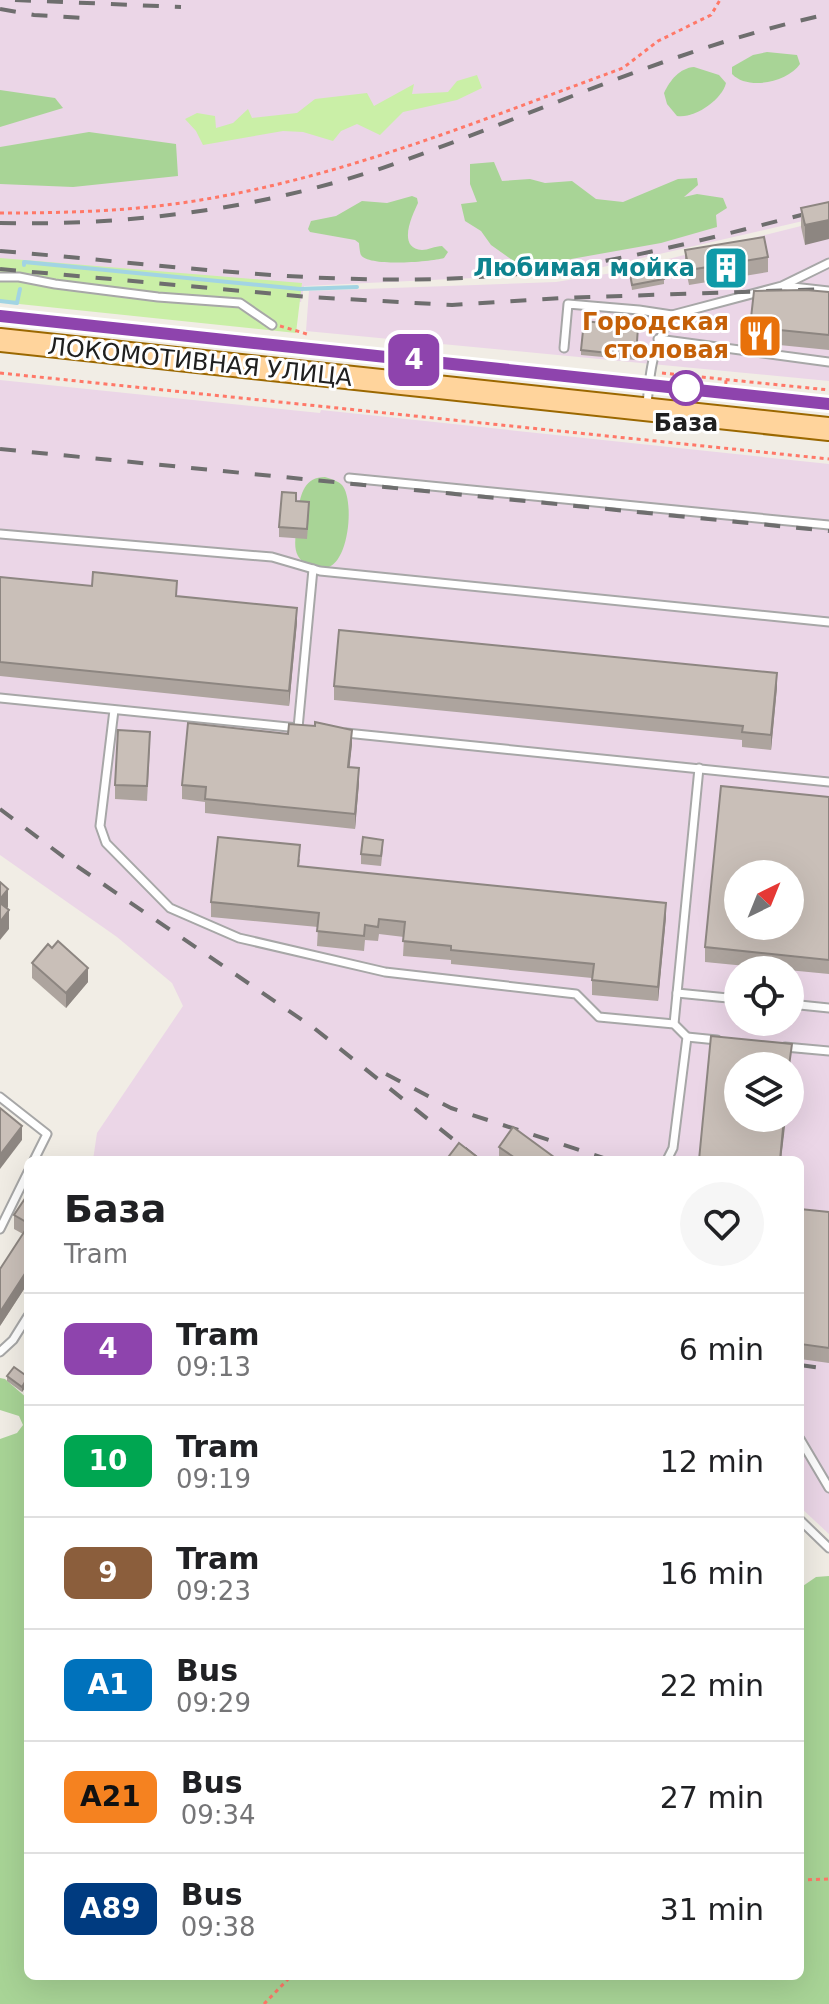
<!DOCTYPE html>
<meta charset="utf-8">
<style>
:root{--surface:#fff;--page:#f6f6f6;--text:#202124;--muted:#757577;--line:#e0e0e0}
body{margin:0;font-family:"DejaVu Sans",sans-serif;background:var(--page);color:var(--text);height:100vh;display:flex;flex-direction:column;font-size:30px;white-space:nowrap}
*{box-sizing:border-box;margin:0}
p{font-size:26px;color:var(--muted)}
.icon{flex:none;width:44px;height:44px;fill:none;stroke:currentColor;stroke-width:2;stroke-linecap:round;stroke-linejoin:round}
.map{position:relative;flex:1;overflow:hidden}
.details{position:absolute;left:24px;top:1156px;width:780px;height:824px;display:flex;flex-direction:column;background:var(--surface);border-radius:12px;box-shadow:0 8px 32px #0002}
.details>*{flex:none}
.badge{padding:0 16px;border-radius:12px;font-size:28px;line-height:52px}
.needle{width:52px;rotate:43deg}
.controls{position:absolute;left:724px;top:860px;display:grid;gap:16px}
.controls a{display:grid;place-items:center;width:80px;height:80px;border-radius:50%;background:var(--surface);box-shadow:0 8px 32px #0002;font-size:40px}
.map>.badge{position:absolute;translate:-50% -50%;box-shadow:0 0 0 4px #fff}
.round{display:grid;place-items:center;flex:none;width:84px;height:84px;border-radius:42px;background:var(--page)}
.headline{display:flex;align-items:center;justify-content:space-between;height:136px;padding:0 40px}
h1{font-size:38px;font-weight:800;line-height:60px}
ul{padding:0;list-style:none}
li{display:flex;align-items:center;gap:24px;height:112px;padding:0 40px;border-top:2px solid var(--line)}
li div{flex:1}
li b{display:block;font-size:30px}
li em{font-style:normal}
li .badge{min-width:88px;font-weight:700;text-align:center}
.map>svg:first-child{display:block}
.industrial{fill:#ebd6e7;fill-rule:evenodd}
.grass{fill:#caefa7}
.forest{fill:#a8d496}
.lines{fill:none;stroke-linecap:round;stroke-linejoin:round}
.stream{stroke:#a2d4e3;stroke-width:4}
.service-casing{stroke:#a7a7a7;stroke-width:11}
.primary-casing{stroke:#9b6800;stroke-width:26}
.path{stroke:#ff7868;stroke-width:3;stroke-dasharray:4 4;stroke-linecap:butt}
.service{stroke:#fff;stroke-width:7}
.primary{stroke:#ffd49c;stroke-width:22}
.tram{stroke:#6e6e6e;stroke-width:2}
.rail{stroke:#6e6e6e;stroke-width:4;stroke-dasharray:16 16;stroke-linecap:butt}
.wall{fill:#ada49e}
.shaded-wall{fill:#8d8681}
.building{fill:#c9bfb8;stroke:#8d8681;stroke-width:2;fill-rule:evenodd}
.line-casing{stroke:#fff;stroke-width:18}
.line{stroke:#8e44ad;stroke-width:12}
.stop-dot{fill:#fff;stroke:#8e44ad;stroke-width:4}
.labels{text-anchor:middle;stroke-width:6;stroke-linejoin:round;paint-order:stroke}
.culture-label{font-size:24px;font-weight:bold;fill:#0d838f;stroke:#fff;text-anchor:end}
.food-label{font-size:24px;font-weight:bold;fill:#c56008;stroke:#fff;text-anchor:end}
.street-label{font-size:24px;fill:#202020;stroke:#fff}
.stop-label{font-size:24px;font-weight:bold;fill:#202020;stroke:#fff}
</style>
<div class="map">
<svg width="829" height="2004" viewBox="0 0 829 2004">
<rect width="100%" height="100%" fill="#f1ede5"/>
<g class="industrial">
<polygon points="0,0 829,0 829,215 577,273 304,286 301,302 0,276"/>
<polygon points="829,219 829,381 306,331 309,291 556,282 612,273"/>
<path d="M0 380 320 413 321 410 829 464V1534L800 1507V1160H93L97 1133 183 1006 172 983 117 937 0 855ZM738 874H790V926H738ZM738 970H790V1022H738ZM738 1066H790V1118H738Z"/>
</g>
<g class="grass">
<polygon points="477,75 482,88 457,100 403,112 380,135 357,124 341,131 333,141 303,132 283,131 203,145 196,131 185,119 197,113 215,116 216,128 233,123 248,109 252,118 297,113 315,99 367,93 374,106 414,84 412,94 448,92 457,81"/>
<polygon points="0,258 302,283 296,333 0,302"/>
</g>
<g class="forest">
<path d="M767 52 797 55 800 64C788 82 748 91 732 74V67L753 55Z"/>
<path d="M694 67 719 75 726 83C722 100 694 119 677 116L667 104 664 93C670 80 680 68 694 67Z"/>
<polygon points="0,90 55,98 63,108 0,127"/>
<polygon points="89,132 176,144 178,176 73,187 0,184 0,147"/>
<polygon points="494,162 502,181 530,179 545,183 572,181 596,199 623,202 678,179 697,178 698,185 684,197 697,194 723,198 727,208 716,215 717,227 661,243 560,261 515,262 491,245 481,231 465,221 461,204 477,202 470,184 470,164"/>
<path d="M412 196 417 198 418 203C413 214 396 248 422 250 428 250 435 246 442 246L448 252 444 258C431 262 368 267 361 255 360 254 359 244 359 243L355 240 310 232 308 229 311 221 336 216 362 201 387 203Z"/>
<path d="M325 477C331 479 338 481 342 485 355 500 349 566 325 568 316 569 302 564 298 556 293 547 296 534 297 525 299 505 299 477 325 477Z"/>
<polygon points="0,1378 5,1379 28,1399 28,1976 800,1976 800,1588 816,1577 829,1576 829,2004 0,2004 0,1439 17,1433 23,1425 19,1416 0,1410"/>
</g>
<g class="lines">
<g class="stream">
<polyline points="24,265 24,262 300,289 357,287"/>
<polyline points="0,301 17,303 20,289"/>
</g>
<g class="service-casing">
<g id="service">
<polyline points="0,277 19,277 55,284 158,297 240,303 272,325"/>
<polyline points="784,286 829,291"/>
<polyline points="658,339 829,362"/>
<polyline points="564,348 568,304 639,310 672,315"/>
<path d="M647 405C650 368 653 347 672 315L782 286 829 263"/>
<polyline points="349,478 829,525"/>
<polyline points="0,534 272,557 320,571 829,622"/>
<polyline points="0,698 298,728"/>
<polyline points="114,710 100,826 106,843 170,908 239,938 385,972 576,994 599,1017 674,1024 687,1037 673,1148 667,1160"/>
<polyline points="298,728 313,569"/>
<polyline points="346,733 829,782"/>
<polyline points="677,993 738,999"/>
<polyline points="790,1004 829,1008"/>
<polyline points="674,1024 699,768"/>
<polyline points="687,1037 717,1040"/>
<polyline points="785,1047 829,1051"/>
<polyline points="0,1097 47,1134 34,1160"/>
<polyline points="0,1229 28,1172"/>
<polyline points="0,1352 13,1340 28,1316"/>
<polyline points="800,1439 829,1488"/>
<polyline points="800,1520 829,1548"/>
</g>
</g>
<g class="primary-casing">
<polyline id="primary" points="0,340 829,429"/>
</g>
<g class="path">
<path d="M0 213C71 213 142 211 212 198 354 173 489 117 623 68L658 41 711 15 720 0"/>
<polyline points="280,326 307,334"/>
<polyline points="0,373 829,459"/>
<polyline points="662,373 829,390"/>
<polyline points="588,382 638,387"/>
<polyline points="657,389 725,396 726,380"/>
<polyline points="800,1880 829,1879"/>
<polyline points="264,2004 291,1976"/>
</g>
<use href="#service" class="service"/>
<use href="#primary" class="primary"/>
<polyline class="tram" points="0,316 829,404"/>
<g class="rail">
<polyline points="15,0 181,7"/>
<polyline points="0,9 34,15 84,18"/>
<path d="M0 223C133 226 268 208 394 164 538 113 679 46 829 14"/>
<path d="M0 251C174 265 352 292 527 273 629 261 729 233 829 208"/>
<polyline points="0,269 309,297 452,305 561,298 829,289"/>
<polyline points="0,449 829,531"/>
<polyline points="0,809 65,858 314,1028 479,1160"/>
<polyline points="386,1074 451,1108 610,1160"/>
<polyline points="800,1365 829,1369"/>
</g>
</g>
<g class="wall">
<polygon points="829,202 805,245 801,227 801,208"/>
<polygon points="685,250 768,257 768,272 689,285 685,265"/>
<polygon points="630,274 664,279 664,284 632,290"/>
<polygon points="829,292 829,350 750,342 750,327"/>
<polygon points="638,332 636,360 581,355 581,350"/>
<polygon points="296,501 309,512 307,539 279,537 279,527"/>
<polygon points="0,577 177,596 297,622 289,706 0,676"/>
<polygon points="334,686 777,687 771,750 742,747 742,740 334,700"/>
<polygon points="352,744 349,767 359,783 355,829 205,813 205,802 182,799 182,785"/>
<polygon points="150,746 147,801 115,799 115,785"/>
<polygon points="829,797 829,974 705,962 705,947"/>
<polygon points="383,849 381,866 361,864 361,854"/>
<polygon points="300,859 299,866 666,917 658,1001 592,995 592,978 451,964 451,960 403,956 404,937 379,934 378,941 365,940 364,951 317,946 318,927 211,917 211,902"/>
<polygon points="32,963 88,982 66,1008 32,978"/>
<polygon points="499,1147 558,1160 499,1160"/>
<polygon points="28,1194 28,1283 0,1326 23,1234 14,1229 14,1215"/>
<polygon points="800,1209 829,1212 829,1363 800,1359"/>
<polygon points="7,1376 28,1377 28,1384 22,1392 7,1381"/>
</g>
<g class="shaded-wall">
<polygon points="829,220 829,239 805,245 805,225"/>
<polygon points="297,608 297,622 289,706 289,691"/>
<polygon points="777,673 777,687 771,750 771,735"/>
<polygon points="352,730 352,744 348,782 348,767"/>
<polygon points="359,768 359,783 355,829 355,814"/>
<polygon points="8,889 8,907 0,918 0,899"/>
<polygon points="666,903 666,917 658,1001 658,987"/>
<polygon points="9,910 9,929 0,940 0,922"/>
<polygon points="88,968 88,982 66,1008 66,993"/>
<polygon points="784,1118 786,1118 781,1160 780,1160"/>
<polygon points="22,1126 22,1140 0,1169 0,1155"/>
<polygon points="28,1269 28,1283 0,1326 0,1312"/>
<polygon points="28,1379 28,1384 22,1392 22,1387"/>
</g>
<g class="building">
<polygon points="829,202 829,220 805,225 801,208"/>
<polygon points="764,237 768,257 689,270 685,250"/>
<polygon points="662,267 664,279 632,285 630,274"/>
<polygon points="806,290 829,292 829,335 750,327 754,291"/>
<polygon points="584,321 638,327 636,356 581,350"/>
<polygon points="282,492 296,493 296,501 309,502 307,529 279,527"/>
<polygon points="93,572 177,581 176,596 297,608 289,691 0,662 0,577 92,586"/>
<polygon points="339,630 777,673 771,735 742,732 743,726 334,686"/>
<polygon points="315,722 352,730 348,767 359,768 355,814 205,799 206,787 182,785 188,723 288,734 289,724 315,726"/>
<polygon points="118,730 150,732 147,786 115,785"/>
<path d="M721 786 829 797V960L705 947ZM738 874H790V926H738Z"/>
<polygon points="218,837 300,845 298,866 666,903 658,987 592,980 594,964 451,950 451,946 403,941 405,922 379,919 378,927 365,925 364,936 317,931 319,913 211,902"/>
<polygon points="363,837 383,840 381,856 361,854"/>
<polygon points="0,882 8,889 0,899"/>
<polygon points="0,903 9,910 0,922"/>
<polygon points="58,941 88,968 66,993 32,963 48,944 52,948"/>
<polygon points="711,1036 792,1044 789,1066 738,1066 738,1118 784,1118 780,1160 699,1160"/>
<polygon points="0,1108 22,1126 0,1155"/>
<polygon points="513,1127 558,1160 518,1160 499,1147"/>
<polygon points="459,1143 481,1160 446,1160"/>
<polygon points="28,1194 28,1223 14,1215"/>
<polygon points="800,1209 829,1212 829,1348 800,1344 800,1282 802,1264 800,1264"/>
<polygon points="28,1226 28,1269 0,1312 0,1269"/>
<polygon points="14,1367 28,1377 22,1387 7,1376"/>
</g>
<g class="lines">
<g class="line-casing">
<polyline id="line" points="0,316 829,404"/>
</g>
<use href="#line" class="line"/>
</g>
<defs>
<g id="building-square" transform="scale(2.3)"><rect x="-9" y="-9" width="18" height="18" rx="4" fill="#0f9aa8" stroke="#fff"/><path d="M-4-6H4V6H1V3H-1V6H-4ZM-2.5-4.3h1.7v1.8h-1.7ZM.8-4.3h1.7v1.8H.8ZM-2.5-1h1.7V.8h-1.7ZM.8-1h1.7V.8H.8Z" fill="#fff"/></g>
<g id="restaurant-square" transform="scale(2.3)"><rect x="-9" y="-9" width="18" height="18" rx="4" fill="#e8710a" stroke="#fff"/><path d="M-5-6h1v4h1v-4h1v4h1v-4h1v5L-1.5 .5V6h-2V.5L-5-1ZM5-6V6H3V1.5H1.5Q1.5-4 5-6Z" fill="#fff"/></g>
</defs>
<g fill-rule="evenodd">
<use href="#building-square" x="726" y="268"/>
<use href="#restaurant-square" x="760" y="336"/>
</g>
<circle class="stop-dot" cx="686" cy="388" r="16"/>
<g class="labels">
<g class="culture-label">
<text x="695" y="276">Любимая мойка</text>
</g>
<g class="food-label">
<text x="729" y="330">Городская<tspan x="729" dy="28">столовая</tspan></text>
</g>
<g class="street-label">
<text transform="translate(200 362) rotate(6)" y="8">ЛОКОМОТИВНАЯ УЛИЦА</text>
</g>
<g class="stop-label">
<text x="686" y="431">База</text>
</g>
</g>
</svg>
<div class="controls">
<a><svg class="needle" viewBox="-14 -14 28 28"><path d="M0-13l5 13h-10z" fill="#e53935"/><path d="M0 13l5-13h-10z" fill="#757577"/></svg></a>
<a><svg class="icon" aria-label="locate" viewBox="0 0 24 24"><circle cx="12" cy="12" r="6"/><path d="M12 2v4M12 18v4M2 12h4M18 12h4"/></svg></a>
<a><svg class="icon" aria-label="layers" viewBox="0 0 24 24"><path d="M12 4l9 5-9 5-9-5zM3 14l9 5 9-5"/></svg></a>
</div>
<b class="badge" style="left:414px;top:360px;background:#8e44ad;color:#fff">4</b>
<section class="details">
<div class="headline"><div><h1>База</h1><p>Tram</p></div><a class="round"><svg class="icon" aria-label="heart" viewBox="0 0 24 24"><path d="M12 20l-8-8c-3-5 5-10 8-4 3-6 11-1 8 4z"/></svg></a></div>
<ul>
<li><span class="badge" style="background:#8e44ad;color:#fff">4</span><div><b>Tram</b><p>09:13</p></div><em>6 min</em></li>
<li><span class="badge" style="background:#00a651;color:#fff">10</span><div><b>Tram</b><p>09:19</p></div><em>12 min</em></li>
<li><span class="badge" style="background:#8b5e3c;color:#fff">9</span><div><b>Tram</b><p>09:23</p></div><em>16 min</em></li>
<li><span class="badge" style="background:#0072bc;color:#fff">А1</span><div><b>Bus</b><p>09:29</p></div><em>22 min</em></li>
<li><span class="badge" style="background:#f58220;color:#111">А21</span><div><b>Bus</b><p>09:34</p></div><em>27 min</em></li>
<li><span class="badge" style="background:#003b80;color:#fff">А89</span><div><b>Bus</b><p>09:38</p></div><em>31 min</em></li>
</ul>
</section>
</div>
